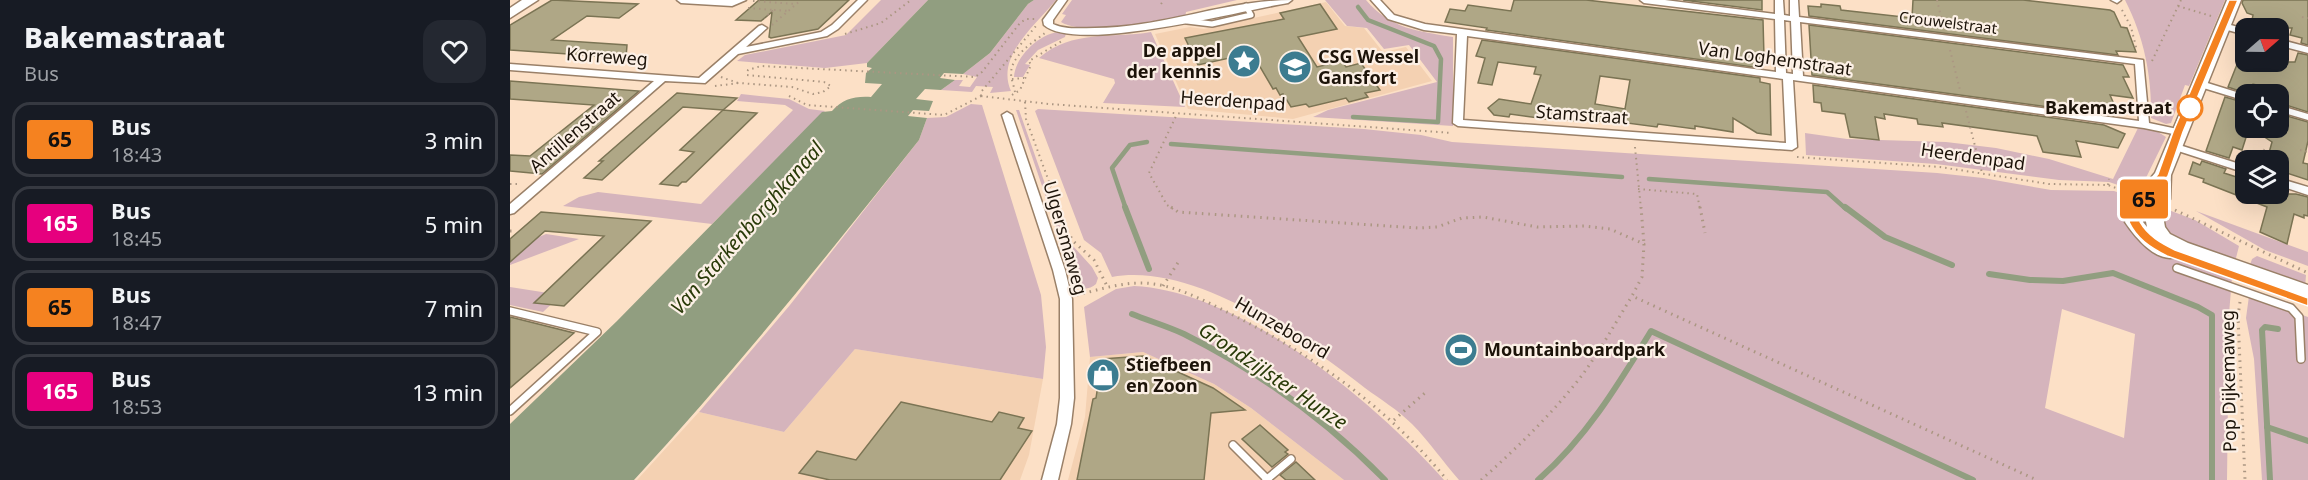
<!DOCTYPE html>
<style>
:root{--surface:#171b24;--page:#242831;--text:#f1f3f6;--muted:#9ea1a6;--line:#363941}
body{margin:0;font-family:"Noto Sans",sans-serif;background:var(--page);color:var(--text);height:100vh;display:flex;flex-direction:column;font-size:22px;white-space:nowrap}
*{box-sizing:border-box;margin:0}
p{font-size:20px;color:var(--muted)}
.icon{flex:none;width:33px;height:33px;fill:none;stroke:currentColor;stroke-width:2;stroke-linecap:round;stroke-linejoin:round}
.map{position:relative;flex:1;overflow:hidden}
.side{display:flex;flex-direction:column;background:var(--surface);width:510px}
.side>*{flex:none}
.badge{padding:0 12px;border-radius:4px;font-size:21px;line-height:39px}
.needle{width:39px;rotate:70deg}
.controls{position:absolute;left:1725px;top:18px;display:grid;gap:12px}
.controls a{display:grid;place-items:center;width:54px;height:54px;border-radius:12px;background:var(--surface);box-shadow:0 6px 24px #0002;font-size:30px}
.map>.badge{position:absolute;translate:-50% -50%;box-shadow:0 0 0 3px #fff}
.round{display:grid;place-items:center;flex:none;width:63px;height:63px;border-radius:18px;background:var(--page)}
.headline{display:flex;align-items:center;justify-content:space-between;height:102px;padding:0 24px}
h1{font-size:28px;font-weight:800;line-height:45px}
ul{padding:0;list-style:none}
li{display:flex;align-items:center;gap:18px;height:75px;margin:0 12px 9px;padding:0 12px;border:3px solid var(--line);border-radius:18px}
li div{flex:1}
li b{display:block;font-size:22px}
li em{font-style:normal}
li .badge{min-width:66px;font-weight:700;text-align:center}
main{display:flex;flex:1;min-height:0}
.map>svg:first-child{display:block}
.built{fill:#f4d1b2}
.green{fill:#d5b4bc;fill-rule:evenodd}
.water{fill:#919e80}
.lines{fill:none;stroke-linecap:round;stroke-linejoin:round}
.stream-far1{stroke:#919e80;stroke-width:4.5}
.stream{stroke:#919e80;stroke-width:6}
.building{fill:#afa786;stroke:#7b7454;stroke-width:1.5;fill-rule:evenodd}
.lane-far1-casing{stroke:#9a8068;stroke-width:8}
.lane-casing{stroke:#9a8068;stroke-width:10}
.street-casing{stroke:#9a8068;stroke-width:3}
.secondary-casing{stroke:#9a8068;stroke-width:3}
.path-far1{stroke:#ab9682;stroke-width:2;stroke-dasharray:1.5 4;stroke-linecap:butt}
.path{stroke:#ab9682;stroke-width:3;stroke-dasharray:1.5 5;stroke-linecap:butt}
.lane-far1{stroke:#fff;stroke-width:5}
.lane{stroke:#fff;stroke-width:7}
.street{fill:#fff;fill-rule:evenodd}
.secondary{fill:#fff;fill-rule:evenodd}
.line{fill:#f58220;stroke:#fff;stroke-width:1.5}
.stop-dot{fill:#fff;stroke:#f58220;stroke-width:3}
.labels{text-anchor:middle;stroke-width:4.5;stroke-linejoin:round;paint-order:stroke}
.far-street-label{font-size:15px;fill:#1c1309;stroke:#fcf0e6}
.poi-label{font-size:18px;font-weight:bold;fill:#1c1309;stroke:#fcf0e6;text-anchor:start}
.street-label{font-size:18px;fill:#1c1309;stroke:#fcf0e6}
.stop-label{font-size:18px;font-weight:bold;fill:#1c1309;stroke:#fcf0e6;text-anchor:end}
.water-label{font-size:20px;font-style:italic;fill:#293a08;stroke:#fcf0e6}
</style>
<main>
<section class="side">
<div class="headline"><div><h1>Bakemastraat</h1><p>Bus</p></div><a class="round"><svg class="icon" aria-label="heart" viewBox="0 0 24 24"><path d="M12 20l-8-8c-3-5 5-10 8-4 3-6 11-1 8 4z"/></svg></a></div>
<ul>
<li><span class="badge" style="background:#f58220;color:#111">65</span><div><b>Bus</b><p>18:43</p></div><em>3 min</em></li>
<li><span class="badge" style="background:#e6007e;color:#fff">165</span><div><b>Bus</b><p>18:45</p></div><em>5 min</em></li>
<li><span class="badge" style="background:#f58220;color:#111">65</span><div><b>Bus</b><p>18:47</p></div><em>7 min</em></li>
<li><span class="badge" style="background:#e6007e;color:#fff">165</span><div><b>Bus</b><p>18:53</p></div><em>13 min</em></li>
</ul>
</section>
<div class="map">
<svg width="1798" height="480" viewBox="0 0 1798 480">
<rect width="100%" height="100%" fill="#fce0c6"/>
<g class="built">
<polygon points="816,2 835,26 854,28 873,52 896,47 922,81 783,119 678,109 645,34 680,27 694,29"/>
<polygon points="345,349 533,379 519,455 510,480 127,480 189,412 274,432"/>
<polygon points="633,352 704,384 741,408 834,480 558,480 575,417 580,357"/>
</g>
<g class="green">
<polygon points="371,0 418,0 357,63 315,68 227,61 235,55 336,35"/>
<path d="M524 0H546C527 24 485 56 501 91L480 93 483 87 466 86 462 92 431 90 445 80H453L449 86 460 87 467 77 453 74 480 53 518 4Z"/>
<path d="M562 0H727L676 12 675 18C647 24 574 36 551 22L556 15 552 14Z"/>
<path d="M815 0H856C881 29 907 31 943 37V126L803 117 818 110 927 82 899 45 874 49 857 28 837 26Z"/>
<path d="M1615 0H1715L1679 86 1675 85 1661 123 1656 124 1641 118C1642 76 1634 37 1615 0Z"/>
<path d="M551 32 556 33 555 37 528 50 515 64 520 65 513 77H504C505 57 530 32 551 32Z"/>
<path d="M641 32 675 107 593 103 605 83 604 79 529 58C563 29 600 39 641 32Z"/>
<polygon points="231,94 279,99 299,109 315,111 202,224 53,206 69,197 88,192 191,204 283,110 275,105 227,101"/>
<polygon points="461,104 472,105 531,295 536,347 533,379 345,349 274,432 189,412 280,305 409,140 417,118 436,117"/>
<path d="M528 109 854 129 911 135 942 142 1427 173 1473 178 1541 190 1604 191 1628 199 1619 212 1618 227 1635 245 1672 261 1722 278 1719 314 1717 480H949C933 462 919 441 902 424 888 410 870 399 855 388 793 340 685 262 602 277L591 253 574 240 525 111ZM1552 309 1625 334 1614 438 1535 408Z"/>
<path d="M506 110H509L553 235 582 267 588 278 586 284C580 289 572 291 566 285Z"/>
<polygon points="1628,128 1645,130 1656,137 1629,192 1599,182 1549,180 1426,164 1296,155 1295,133 1337,139 1436,142 1486,148 1539,159 1603,179"/>
<path d="M1656 209 1685 220 1729 246 1725 262C1701 252 1660 246 1651 218Z"/>
<polygon points="1686,211 1798,252 1798,266 1755,250"/>
<polygon points="36,234 69,239 0,265 0,249"/>
<polygon points="1747,256 1796,275 1795,288 1739,268 1742,259"/>
<path d="M624 286C731 291 865 402 934 480H834L741 408 704 384 633 352 580 357 574 307 606 289Z"/>
<polygon points="0,287 51,295 33,312 0,305"/>
<polygon points="1739,296 1798,317 1798,480 1752,480 1744,359 1736,318"/>
</g>
<path class="water" d="M418 0H524L518 4 480 53 453 74 434 73 430 78 445 80 431 90 415 89 406 99 423 101 419 111 403 110 398 116 417 118 409 140C317 256 225 371 124 480H0V424L107 321 312 112 322 111C333 99 344 96 361 97L372 84 355 83 356 73 362 68 357 67V63Z"/>
<g class="lines">
<g class="stream-far1">
<polyline points="843,117 928,122 931,59 924,46 858,20 848,7"/>
<polyline points="661,144 1112,177"/>
<polyline points="1139,179 1317,192 1336,209"/>
<polyline points="616,209 602,168 620,145 637,142"/>
</g>
<g class="stream">
<polyline points="615,207 639,269"/>
<polyline points="1335,207 1375,237 1442,265"/>
<polyline points="1479,274 1520,280 1553,281 1603,273 1688,307 1702,315 1702,480"/>
<path d="M622 314C639 321 657 326 674 334 748 371 817 421 875 480"/>
<polyline points="1757,427 1798,441"/>
<path d="M1028 480C1076 438 1108 385 1141 331L1463 480"/>
<polyline points="1760,480 1752,330 1755,327 1768,329"/>
</g>
</g>
<g class="building">
<polygon points="42,0 128,4 109,18 77,16 42,40 117,45 116,58 0,50 0,25"/>
<polygon points="249,0 339,0 308,29 261,38 259,37 262,12 251,21 226,20"/>
<polygon points="1004,0 1076,0 1253,20 1254,57 1250,56 1250,68 976,30 977,28 935,22 940,9 955,11 958,5 1001,11"/>
<polygon points="1173,0 1252,0 1252,10"/>
<polygon points="1403,0 1513,0 1600,10 1604,12 1611,27 1617,28 1626,52 1606,51 1608,55 1299,16 1298,6 1311,7 1311,4 1330,6 1331,10 1402,18"/>
<polygon points="1733,0 1798,0 1798,45 1791,43 1792,38 1780,35 1782,28 1753,28 1741,25 1743,15 1737,13 1732,3"/>
<polygon points="810,4 827,29 788,37 807,67 832,61 836,67 851,63 870,90 855,93 858,97 839,102 836,98 799,107 796,104 781,107 773,94 770,95 766,88 763,89 742,53 688,65 675,38 774,19 770,13"/>
<polygon points="1299,25 1613,65 1619,77 1613,77 1623,98 1600,95 1607,111 1547,103 1561,110 1302,75"/>
<path d="M972 40 1250 78V82L1260 84 1261 135 1247 133 1223 118V132L1185 126V129L1148 124 1147 127 1110 122V124L1073 119V122L1037 117 1036 119 1000 114 999 117 984 115 978 108 989 99 1021 104 1031 75 1024 74 1026 67 988 62 982 85 968 83 975 58 966 56ZM1090 76 1120 80 1115 109 1085 104Z"/>
<polygon points="1788,53 1798,55 1798,112 1773,104 1776,92 1743,84 1738,94 1718,87 1728,62 1785,62"/>
<polygon points="0,81 129,91 32,174 0,171 0,155 20,156 84,105 0,99"/>
<polygon points="1303,85 1594,125 1615,134 1608,148 1566,141 1571,157 1533,152 1527,136 1432,123 1433,127 1408,124 1407,119 1374,114 1375,119 1365,117 1369,140 1340,137 1335,114 1312,111 1311,103 1304,102"/>
<polygon points="167,93 227,98 213,110 173,107 92,180 74,178 93,161 89,161"/>
<polygon points="1715,97 1736,103 1736,128 1739,128 1732,150 1723,147 1719,158 1696,151"/>
<polygon points="213,110 247,113 176,182 172,182 168,186 150,184 184,152 170,150"/>
<polygon points="1770,114 1798,122 1798,141 1793,163 1798,164 1798,180 1768,170 1768,160 1757,160 1762,142 1741,128 1768,128"/>
<polygon points="1692,161 1716,169 1714,173 1736,180 1736,194 1786,194 1798,197 1798,216 1794,215 1794,218 1784,214 1777,244 1750,232 1757,207 1693,182 1694,179 1679,174 1683,162 1690,165"/>
<polygon points="31,212 141,221 54,306 24,303 94,236 35,231 0,262 0,239"/>
<polygon points="0,317 64,333 0,388"/>
<polygon points="633,356 703,388 735,410 701,413 694,480 567,480 583,399 586,398 592,359"/>
<polygon points="391,402 482,422 489,412 514,418 508,428 522,431 490,480 320,480 289,473 307,451 346,460"/>
<polygon points="750,425 778,450 775,452 778,454 762,467 732,439"/>
<polygon points="786,462 805,480 776,480 770,475"/>
</g>
<g class="lines">
<g class="lane-far1-casing">
<polyline id="lane-far1" points="677,21 702,24 741,15 736,6"/>
</g>
<g class="lane-casing">
<g id="lane">
<polyline points="1667,268 1781,308 1789,317 1791,359"/>
<polyline points="0,311 87,332 0,411"/>
<polyline points="723,445 758,480"/>
<polyline points="756,480 781,459"/>
</g>
</g>
<g class="street-casing">
<g id="street">
<polygon points="167,0 236,0 222,6 171,3"/>
<polygon points="348,0 357,0 328,29 317,36 228,54 195,83 155,81 4,213 0,214 0,204 144,81 0,70 0,64 189,78 249,26 252,25 257,28 236,47 311,32 322,25"/>
<path d="M548 0H557L543 20V24C556 30 571 28 585 28 652 28 716 0 782 0L778 3C733 10 566 54 534 25L533 20Z"/>
<path d="M861 0H870L884 15 915 24 1266 72 1265 19 1134 3 1130 0H1155L1265 14V0H1273L1274 15 1280 16V0H1288L1289 17 1633 60 1639 123 1672 130 1673 132 1668 135 1634 128 1283 80 1287 147 1282 150 948 126 943 123 947 34 914 30 878 19ZM1274 20 1281 21 1283 74 1276 73ZM1290 22 1625 64 1629 121 1293 76ZM957 36 1273 79 1276 143 953 120Z"/>
<polygon points="1601,0 1611,0 1607,3"/>
<polygon points="1713,23 1736,29 1736,35 1710,28 1710,24"/>
<polygon points="1768,39 1798,47 1798,53 1768,45"/>
<polygon points="1691,81 1736,95 1736,101 1687,86 1687,82"/>
<polygon points="1768,105 1798,114 1798,120 1768,111"/>
<polygon points="497,112 502,115 555,270 562,299 564,398 561,424 548,480 532,480 547,424 550,398 550,299 543,270 492,115"/>
<polygon points="1663,143 1736,166 1736,173 1659,148 1658,146 1659,144"/>
<polygon points="1768,178 1798,187 1798,195 1768,185"/>
</g>
</g>
<g class="secondary-casing">
<g id="secondary">
<polygon points="12,0 28,0 0,18 0,8"/>
<path d="M1717 0H1731L1661 175 1660 199 1653 216 1655 227 1660 234 1678 243 1798 285V299L1669 253 1666 257C1646 263 1625 237 1615 222L1628 193 1645 173ZM1635 216 1637 227 1633 222Z"/>
</g>
</g>
<g class="path-far1">
<polyline points="1427,0 1434,29"/>
<polyline points="243,1 286,4"/>
<polyline points="651,4 654,0"/>
<polyline points="1668,6 1701,16"/>
<polyline points="238,8 264,10 254,18"/>
<polyline points="264,10 279,11"/>
<polyline points="1612,10 1621,27 1627,51"/>
<polyline points="1792,17 1798,18"/>
<polyline points="262,25 291,0"/>
<polyline points="335,34 371,23 401,0"/>
<polyline points="1440,50 1450,90"/>
<polyline points="1642,61 1671,0"/>
<polyline points="211,77 228,83"/>
<polyline points="502,79 514,78"/>
<polyline points="205,86 229,83 282,87 303,94 313,92 321,86 314,82 237,75 238,70 251,66 465,77 472,72 510,23 516,19 526,19"/>
<path d="M505 92C504 86 501 79 501 73 502 55 522 43 535 33"/>
<polyline points="502,95 510,90 521,65 519,61 552,41"/>
<polyline points="279,96 297,105 434,115 471,96"/>
<polyline points="471,96 539,104 942,133"/>
<polyline points="471,96 471,92 526,26"/>
<polyline points="515,102 516,119 549,209"/>
<polyline points="1456,111 1472,173"/>
<polyline points="1125,147 1131,209"/>
<polyline points="1790,150 1798,152"/>
<polyline points="1287,157 1430,167 1539,184 1598,185 1619,193"/>
<polyline points="1750,160 1754,149"/>
<polyline points="0,184 11,184"/>
<polyline points="1598,185 1599,179"/>
<polyline points="1128,189 1187,194 1190,209"/>
<polyline points="663,209 657,205 639,173 667,114"/>
</g>
<g class="path">
<polyline points="548,207 557,231 564,242 584,260 598,288"/>
<polyline points="661,207 668,212 908,228 927,227 952,218 973,217 1027,227 1074,226 1100,229 1134,244 1132,277 1122,296 1527,480"/>
<polyline points="1131,207 1134,244"/>
<polyline points="1190,207 1195,233"/>
<polyline points="1665,210 1798,273"/>
<polyline points="0,231 3,231"/>
<polyline points="653,286 669,261"/>
<path d="M567 295C592 289 618 280 644 284 672 288 699 303 725 316 807 358 878 408 937 480"/>
<polyline points="1730,302 1728,316 1735,480"/>
<polyline points="884,420 917,391"/>
<path d="M971 480C1008 447 1043 413 1073 374 1091 349 1106 322 1122 296"/>
</g>
<use href="#lane-far1" class="lane-far1"/>
<use href="#lane" class="lane"/>
<use href="#street" class="street"/>
<use href="#secondary" class="secondary"/>
</g>
<path class="line" d="M1719 0H1728L1673 132 1658 176 1642 195 1630 222C1638 236 1651 243 1665 250L1798 298V306L1657 256C1640 247 1627 239 1619 222L1632 193 1648 174 1663 132Z"/>
<defs>
<g id="sight-disc" transform="scale(1.725)"><circle r="9.5" fill="#3c7c90" stroke="#fcf0e6"/><path d="M0-6L1.8-2.2L6-1.7L2.9 1.2L3.7 5.4L0 3.3L-3.7 5.4L-2.9 1.2L-6-1.7L-1.8-2.2Z" fill="#fff"/></g>
<g id="school-disc" transform="scale(1.725)"><circle r="9.5" fill="#3c7c90" stroke="#fcf0e6"/><path d="M0-5L7-2L0 1L-7-2ZM-4 1L0 2.5L4 1V4Q0 6-4 4Z" fill="#fff"/></g>
<g id="stadium-disc" transform="scale(1.725)"><circle r="9.5" fill="#3c7c90" stroke="#fcf0e6"/><path d="M0-5a6.5 5 0 1 0 0 10a6.5 5 0 1 0 0-10ZM-3.5-1.8h7v3.6h-7Z" fill="#fff"/></g>
<g id="shop-disc" transform="scale(1.725)"><circle r="9.5" fill="#3c7c90" stroke="#fcf0e6"/><path d="M-5-2.5h2.3a2.7 3.5 0 0 1 5.4 0H5L5.5 6h-11ZM-1.5-2.5h3a1.5 2.3 0 0 0-3 0Z" fill="#fff"/></g>
</defs>
<g fill-rule="evenodd">
<use href="#sight-disc" x="734" y="61"/>
<use href="#school-disc" x="785" y="67"/>
<use href="#stadium-disc" x="951" y="350"/>
<use href="#shop-disc" x="593" y="375"/>
</g>
<circle class="stop-dot" cx="1680" cy="108" r="12"/>
<g class="labels">
<g class="far-street-label">
<text transform="translate(1438 23) rotate(7)" y="5">Crouwelstraat</text>
</g>
<g class="poi-label">
<text x="711" y="57" text-anchor="end">De appel<tspan x="711" dy="21">der kennis</tspan></text>
<text x="808" y="63">CSG Wessel<tspan x="808" dy="21">Gansfort</tspan></text>
<text x="974" y="356">Mountainboardpark</text>
<text x="616" y="371">Stiefbeen<tspan x="616" dy="21">en Zoon</tspan></text>
</g>
<g class="street-label">
<text transform="translate(97 57) rotate(4)" y="6">Korreweg</text>
<text transform="translate(1265 59) rotate(8)" y="6">Van Loghemstraat</text>
<text transform="translate(723 101) rotate(4)" y="6">Heerdenpad</text>
<text transform="translate(1072 115) rotate(4)" y="6">Stamstraat</text>
<text transform="translate(65 132) rotate(-41)" y="6">Antillenstraat</text>
<text transform="translate(1463 157) rotate(8)" y="6">Heerdenpad</text>
<text transform="translate(555 238) rotate(74)" y="6">Ulgersmaweg</text>
<text transform="translate(772 328) rotate(30)" y="6">Hunzeboord</text>
<text transform="translate(1719 381) rotate(-91)" y="6">Pop Dijkemaweg</text>
</g>
<g class="stop-label">
<text x="1662" y="114">Bakemastraat</text>
</g>
<g class="water-label">
<text transform="translate(237 228) rotate(-49)" y="7">Van Starkenborghkanaal</text>
<text transform="translate(763 376) rotate(34)" y="7">Grondzijlster Hunze</text>
</g>
</g>
</svg>
<div class="controls">
<a><svg class="needle" viewBox="-14 -14 28 28"><path d="M0-13l5 13h-10z" fill="#e53935"/><path d="M0 13l5-13h-10z" fill="#9ea1a6"/></svg></a>
<a><svg class="icon" aria-label="locate" viewBox="0 0 24 24"><circle cx="12" cy="12" r="6"/><path d="M12 2v4M12 18v4M2 12h4M18 12h4"/></svg></a>
<a><svg class="icon" aria-label="layers" viewBox="0 0 24 24"><path d="M12 4l9 5-9 5-9-5zM3 14l9 5 9-5"/></svg></a>
</div>
<b class="badge" style="left:1634px;top:199px;background:#f58220;color:#111">65</b>
</div>
</main>
